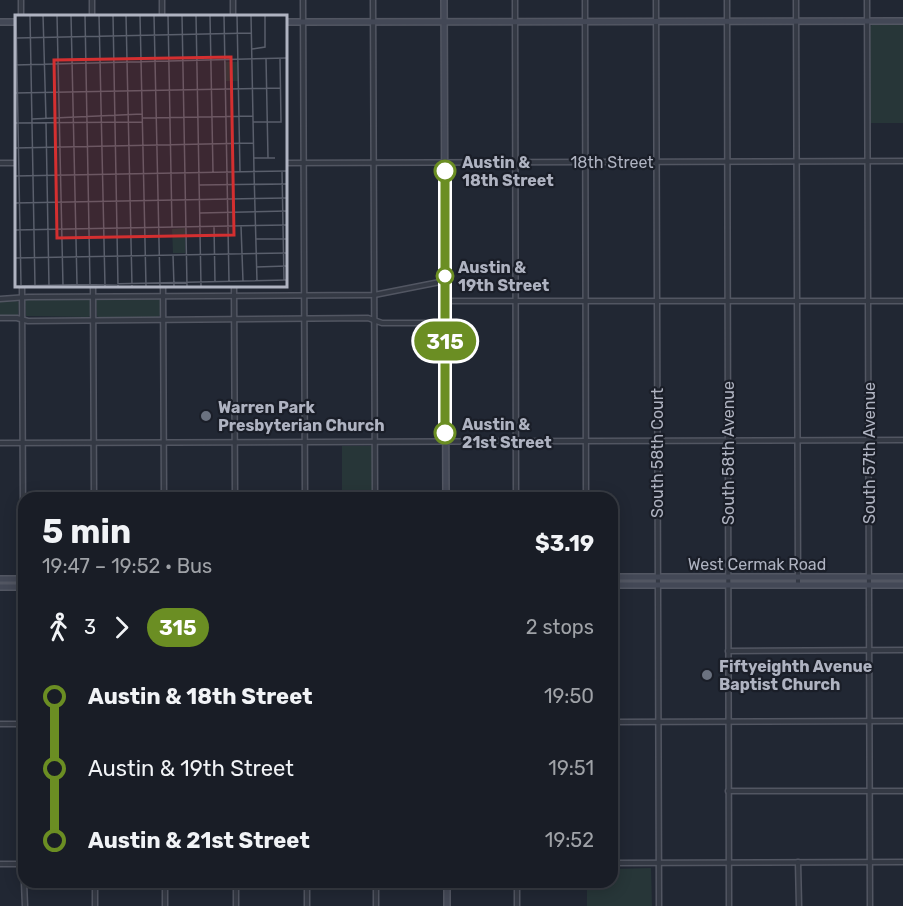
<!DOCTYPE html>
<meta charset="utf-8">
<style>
:root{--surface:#191d26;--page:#22262e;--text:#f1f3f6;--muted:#9fa2a7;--line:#373b43}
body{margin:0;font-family:Rubik,sans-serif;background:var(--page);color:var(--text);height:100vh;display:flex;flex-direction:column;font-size:22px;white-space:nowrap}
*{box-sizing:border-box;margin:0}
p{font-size:20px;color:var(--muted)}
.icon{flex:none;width:33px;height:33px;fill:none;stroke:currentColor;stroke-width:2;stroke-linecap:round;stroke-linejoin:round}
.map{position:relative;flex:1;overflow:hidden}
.panel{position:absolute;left:18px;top:492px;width:600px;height:396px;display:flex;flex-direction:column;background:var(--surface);border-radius:18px;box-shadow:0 3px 15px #0003,0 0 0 2px var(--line)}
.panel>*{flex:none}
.badge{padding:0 12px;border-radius:20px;font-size:21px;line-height:39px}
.map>.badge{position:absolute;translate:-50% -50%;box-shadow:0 0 0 3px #fff}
.legs{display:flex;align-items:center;gap:9px;height:66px;padding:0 24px;font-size:20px}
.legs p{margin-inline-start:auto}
.head{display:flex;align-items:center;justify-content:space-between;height:102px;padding:0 24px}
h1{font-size:33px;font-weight:700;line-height:45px}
ul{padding:0 24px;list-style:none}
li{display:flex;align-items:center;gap:21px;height:72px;font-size:22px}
li i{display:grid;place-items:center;width:9px;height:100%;margin:0 8px;background:currentColor}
li i::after{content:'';width:15px;height:15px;margin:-8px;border:4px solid;border-radius:50%;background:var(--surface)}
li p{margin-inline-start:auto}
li:first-child i{background:linear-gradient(#0000 50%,currentColor 0)}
li:last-child i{background:linear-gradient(currentColor 50%,#0000 0)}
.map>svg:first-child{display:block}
.green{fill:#273638}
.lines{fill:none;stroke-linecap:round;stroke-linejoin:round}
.street-casing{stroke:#525662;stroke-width:7}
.secondary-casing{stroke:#525662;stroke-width:8}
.street{stroke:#343944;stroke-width:4}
.secondary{stroke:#434856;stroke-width:5}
.line-1-casing{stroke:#fff;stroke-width:14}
.line-1{stroke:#6b8e23;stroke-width:9}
.stop-1-dot{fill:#fff;stroke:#6b8e23;stroke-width:3}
.worship-dot{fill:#6b7280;stroke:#1a1e28;stroke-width:2}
.labels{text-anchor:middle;stroke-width:4.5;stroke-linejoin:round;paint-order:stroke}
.stop-label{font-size:16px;font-weight:bold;fill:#afb3c1;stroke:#1a1e28;text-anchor:start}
.street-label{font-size:16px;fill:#afb3c1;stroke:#1a1e28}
.poi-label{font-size:16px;font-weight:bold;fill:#afb3c1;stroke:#1a1e28;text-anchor:start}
.inset-road{fill:none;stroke:#5a5f6c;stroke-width:1.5}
.view{fill:#d42f30;fill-opacity:0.15;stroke:#d42f30;stroke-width:3}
.inset-edge{fill:none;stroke:#afb3c1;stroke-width:3}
</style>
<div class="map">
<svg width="903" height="906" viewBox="0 0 903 906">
<rect width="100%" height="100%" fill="#212733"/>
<g class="green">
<polygon points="872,25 903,25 903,123 870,123 870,27"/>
<polygon points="88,298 90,299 90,316 88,317 26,316 25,301 27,299"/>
<polygon points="98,298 158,298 160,300 160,315 158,317 99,317 97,316 96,300"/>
<polygon points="0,301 16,301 19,302 18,315 0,315"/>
<rect x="342" y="446" width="30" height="52"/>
<polygon points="651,868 652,906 587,906 587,882 612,882 612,869"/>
</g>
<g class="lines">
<g class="street-casing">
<g id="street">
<polyline points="21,0 21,16"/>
<polyline points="92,0 92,16"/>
<polyline points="162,0 162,16"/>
<polyline points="233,0 233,16"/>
<polyline points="303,0 305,498"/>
<polyline points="373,0 375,498"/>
<polyline points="515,0 516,498"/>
<polyline points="585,0 586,498"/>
<polyline points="656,0 659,906"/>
<polyline points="727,0 729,906"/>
<polyline points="796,0 798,585"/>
<polyline points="867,0 870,906"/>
<polyline points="0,163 16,163"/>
<polyline points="285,163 903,161"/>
<polyline points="22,285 24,748"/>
<polyline points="93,285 94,498"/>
<polyline points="163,285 164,498"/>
<polyline points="234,285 235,498"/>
<polyline points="0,299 28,297 374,295 445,281"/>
<polyline points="445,301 903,301"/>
<polyline points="0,318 17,318 28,321 368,318 382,323 445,323"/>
<polyline points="0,443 903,440"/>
<polyline points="728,651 903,650"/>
<polyline points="612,722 903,721"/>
<polyline points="0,724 24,724"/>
<polyline points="728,791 903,791"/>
<polyline points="798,862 799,906"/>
<polyline points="612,863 903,862"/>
<polyline points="0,864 24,864"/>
<polyline points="24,882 25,906"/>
<polyline points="95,882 95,906"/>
<polyline points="165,882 165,906"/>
<polyline points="236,882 236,906"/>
<polyline points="307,882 307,906"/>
<polyline points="376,882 376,906"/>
<polyline points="517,882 517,906"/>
</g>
</g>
<g class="secondary-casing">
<g id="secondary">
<polyline points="444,0 446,498"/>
<polyline points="0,22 16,22"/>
<polyline points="285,22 903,21"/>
<polyline points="612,577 903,577"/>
<polyline points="0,579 24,579"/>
<polyline points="612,585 903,585"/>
<polyline points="0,587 24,587"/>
<polyline points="447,882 447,906"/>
</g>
</g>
<use href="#street" class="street"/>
<use href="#secondary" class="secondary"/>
</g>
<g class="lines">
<g class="line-1-casing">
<polyline id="line-1" points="445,171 445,433"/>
</g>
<use href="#line-1" class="line-1"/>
</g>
<g class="stop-1-dot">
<circle cx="445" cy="171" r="10"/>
<circle cx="445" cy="276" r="8"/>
<circle cx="445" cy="433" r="10"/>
</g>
<g class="worship-dot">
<circle cx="206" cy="416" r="6"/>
<circle cx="707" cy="675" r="6"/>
</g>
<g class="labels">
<g class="stop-label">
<text x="462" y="168">Austin &amp;<tspan x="462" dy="18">18th Street</tspan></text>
<text x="458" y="273">Austin &amp;<tspan x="458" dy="18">19th Street</tspan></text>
<text x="462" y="430">Austin &amp;<tspan x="462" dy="18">21st Street</tspan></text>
</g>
<g class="street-label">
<text x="612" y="168">18th Street</text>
<text transform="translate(657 453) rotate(-90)" y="6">South 58th Court</text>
<text transform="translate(728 453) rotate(-90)" y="6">South 58th Avenue</text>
<text transform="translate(869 453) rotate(-90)" y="6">South 57th Avenue</text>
<text x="757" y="570">West Cermak Road</text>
</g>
<g class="poi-label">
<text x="218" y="413">Warren Park<tspan x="218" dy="18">Presbyterian Church</tspan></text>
<text x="719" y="672">Fiftyeighth Avenue<tspan x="719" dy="18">Baptist Church</tspan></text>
</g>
</g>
<g transform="translate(15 15)">
<rect width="272" height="272" fill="#212733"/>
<path d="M210 47H223V66H210ZM170 213V238H158L157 214Z" fill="#273638"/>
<path class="inset-road" d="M1 0 6 270M15 0 20 271M28 0 31 104M42 0 48 271M56 0 62 269M70 0 75 269M84 0 90 271M98 0 103 271M111 0 117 271M125 0 131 271M139 0 145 271M153 0 157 212M167 0 172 271M181 0 186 271M195 0 198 157M209 0 214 266M222 0 225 157M236 0 239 156M2 23 237 18M237 34 250 32V0M251 43 253 143M0 50 272 43M0 78 265 73M127 103 238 101M17 104 127 99M238 107H266L265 43M0 108 127 107M31 108 34 271M0 133 239 128M239 143H260M267 156 269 265M239 157 242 266M0 161 272 156M184 170 272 169M0 188 272 183M185 198 272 196M226 211 228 266M199 212 200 267M0 215 272 210M241 224H272M158 240 159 271M0 243 272 238M241 252 272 251M0 271 272 265"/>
<path class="view" d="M216 42 219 220 42 223 39 45Z"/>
<rect width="272" height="272" class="inset-edge"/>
</g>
</svg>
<b class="badge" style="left:445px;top:341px;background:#6b8e23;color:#fff">315</b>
<section class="panel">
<div class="head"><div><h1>5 min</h1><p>19:47 – 19:52 · Bus</p></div><b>$3.19</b></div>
<div class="legs"><svg class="icon" aria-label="walk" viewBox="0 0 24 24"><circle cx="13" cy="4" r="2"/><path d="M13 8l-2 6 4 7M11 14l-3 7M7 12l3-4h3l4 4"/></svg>3<svg class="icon" aria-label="forward" viewBox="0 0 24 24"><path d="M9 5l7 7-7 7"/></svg><b class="badge" style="background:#6b8e23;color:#fff">315</b><p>2 stops</p></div>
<ul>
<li><i style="color:#6b8e23"></i><b>Austin &amp; 18th Street</b><p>19:50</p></li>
<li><i style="color:#6b8e23"></i><span>Austin &amp; 19th Street</span><p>19:51</p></li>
<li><i style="color:#6b8e23"></i><b>Austin &amp; 21st Street</b><p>19:52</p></li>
</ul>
</section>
</div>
